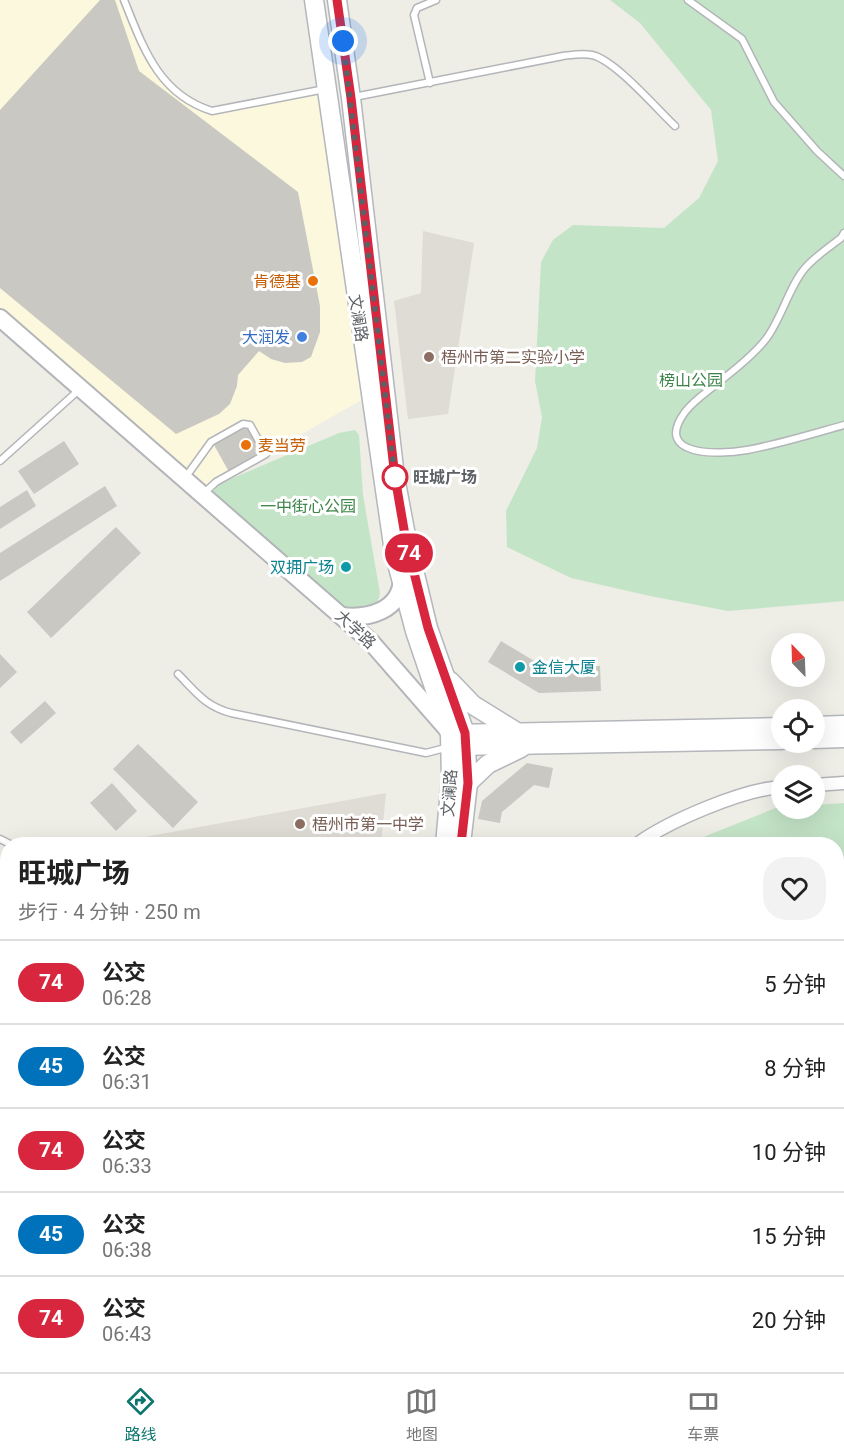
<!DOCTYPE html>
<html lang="zh">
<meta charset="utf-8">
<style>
:root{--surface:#fff;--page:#f2f2f2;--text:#222;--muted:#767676;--line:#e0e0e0;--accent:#0f766e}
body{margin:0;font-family:Roboto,"Noto Sans SC",sans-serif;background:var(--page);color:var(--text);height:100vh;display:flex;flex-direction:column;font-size:22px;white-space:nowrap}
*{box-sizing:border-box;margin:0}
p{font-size:20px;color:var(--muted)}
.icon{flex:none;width:33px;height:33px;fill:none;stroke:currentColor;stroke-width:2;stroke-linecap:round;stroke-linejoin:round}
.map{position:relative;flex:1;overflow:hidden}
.panel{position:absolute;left:0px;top:837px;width:844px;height:536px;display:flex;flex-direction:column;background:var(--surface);border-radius:24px 24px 0 0;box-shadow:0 6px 24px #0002}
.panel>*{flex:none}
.badge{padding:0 12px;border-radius:20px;font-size:21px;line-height:39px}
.needle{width:39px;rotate:337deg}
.buttons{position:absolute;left:771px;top:633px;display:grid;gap:12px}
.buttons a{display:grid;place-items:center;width:54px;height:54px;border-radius:50%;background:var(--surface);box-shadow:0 6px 24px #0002;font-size:30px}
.you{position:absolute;width:30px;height:30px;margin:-15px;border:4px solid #fff;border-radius:50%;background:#1a73e8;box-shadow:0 0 0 9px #1a73e833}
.map>.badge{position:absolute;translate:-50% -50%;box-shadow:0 0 0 3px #fff}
.round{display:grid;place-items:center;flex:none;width:63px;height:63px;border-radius:24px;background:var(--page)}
.head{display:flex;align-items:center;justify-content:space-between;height:102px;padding:0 18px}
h1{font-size:28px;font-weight:700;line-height:45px}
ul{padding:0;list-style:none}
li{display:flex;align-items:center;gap:18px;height:84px;padding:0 18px;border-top:2px solid var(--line)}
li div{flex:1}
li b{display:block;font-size:22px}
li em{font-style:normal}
li .badge{min-width:66px;font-weight:700;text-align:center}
.menu{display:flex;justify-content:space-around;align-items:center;height:84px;border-top:2px solid var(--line);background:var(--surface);font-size:16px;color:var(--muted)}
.menu a{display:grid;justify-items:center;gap:3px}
.menu .active{color:var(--accent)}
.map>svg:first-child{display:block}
.commercial{fill:#fbf8dd}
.education{fill:#dedcd4}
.medical{fill:#fae8e3}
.green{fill:#c4e4c7}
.building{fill:#cac8c2}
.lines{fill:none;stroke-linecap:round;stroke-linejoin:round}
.service-casing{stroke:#b3b5b9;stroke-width:9}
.minor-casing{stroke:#b3b5b9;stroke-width:15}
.tertiary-casing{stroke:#b3b5b9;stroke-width:20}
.secondary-casing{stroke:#b4b7bc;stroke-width:21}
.service{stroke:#fff;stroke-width:6}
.minor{stroke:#fff;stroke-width:12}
.tertiary{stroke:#fff;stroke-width:16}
.secondary{stroke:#fff;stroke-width:18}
.line-casing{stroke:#fff;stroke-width:14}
.line{stroke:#d7263d;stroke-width:9}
.walk{stroke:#5d6065;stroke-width:6;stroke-dasharray:0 10.8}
.food-dot{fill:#e8710a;stroke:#fff;stroke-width:2}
.shop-dot{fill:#3f7fe0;stroke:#fff;stroke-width:2}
.education-dot{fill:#8d6e63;stroke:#fff;stroke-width:2}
.stop-dot{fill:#fff;stroke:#d7263d;stroke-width:3}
.culture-dot{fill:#0f9aa8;stroke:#fff;stroke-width:2}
.labels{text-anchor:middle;stroke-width:6;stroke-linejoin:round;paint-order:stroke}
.food-label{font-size:16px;fill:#c56008;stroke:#fff;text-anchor:end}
.street-label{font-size:16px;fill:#5d6065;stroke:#fff}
.shop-label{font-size:16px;fill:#366cbe;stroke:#fff;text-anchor:end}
.education-label{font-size:16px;fill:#785e54;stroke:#fff;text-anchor:start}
.park-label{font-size:16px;fill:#3c8447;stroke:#fff}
.stop-label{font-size:16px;font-weight:bold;fill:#5d6065;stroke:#fff;text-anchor:start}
.culture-label{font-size:16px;fill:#0d838f;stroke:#fff;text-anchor:end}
</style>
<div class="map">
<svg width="844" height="1372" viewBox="0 0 844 1372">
<rect width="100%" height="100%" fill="#eeede6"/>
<polygon class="commercial" points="0,0 124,0 151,64 190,102 212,111 327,88 371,395 216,482 202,494 0,318"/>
<g class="education">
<polygon points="423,231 474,243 448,414 408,419 394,301 421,293"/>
<polygon points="386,793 381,844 106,844 348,800"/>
<polygon points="7,860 8,1257 0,1258 0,861"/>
</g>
<polygon class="medical" points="518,836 533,844 469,844 469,838 511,840"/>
<g class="green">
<polygon points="610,0 844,0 844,601 728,611 650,596 571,578 507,547 506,511 537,448 542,417 535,381 541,262 553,240 573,225 664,228 699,198 718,161 711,110 640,23"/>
<path d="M355 430 359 435 363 495 380 593C376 619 352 610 336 602L213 494 215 487 221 483 339 433Z"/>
<polygon points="844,803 844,1372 637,1372 638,1365 837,1365 837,844 686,844 778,807 781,806 782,808 814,808 815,805"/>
<polygon points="34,1365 270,1365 267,1372 35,1372"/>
</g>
<g class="building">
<polygon points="100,0 115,0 139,71 298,192 320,306 320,332 311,357 302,362 285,363 271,359 259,351 238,375 237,386 230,404 219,414 176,434 0,288 0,110"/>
<polygon points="248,426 262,453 229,472 214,445"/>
<polygon points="64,441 79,464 34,494 18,471"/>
<polygon points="105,486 117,506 0,581 0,553"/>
<polygon points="27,490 36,506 0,529 0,507"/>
<polygon points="116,527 141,553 51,638 27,612"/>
<polygon points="501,641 546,668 600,666 601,691 539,693 488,662"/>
<polygon points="0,654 17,672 0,688"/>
<polygon points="45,701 56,713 21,744 10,732"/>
<polygon points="138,744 198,802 173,828 113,769"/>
<polygon points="527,763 553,768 549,788 534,785 502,812 500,823 478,819 482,801"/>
<polygon points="112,783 137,811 116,831 90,803"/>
<polygon points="329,836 332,844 306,844"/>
<polygon points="837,893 844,894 844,1007 837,1006"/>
<polygon points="8,1056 8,1080 7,1080 0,1059"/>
<polygon points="8,1156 8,1186 0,1188 0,1158"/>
<rect x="341" y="1365" width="38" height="7"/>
</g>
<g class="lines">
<g class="service-casing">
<g id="service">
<path d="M124 0C143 47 158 94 212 111L325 89"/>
<polyline points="688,0 742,39 774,102 817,151 844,176"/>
<polyline points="430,83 414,15 417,8 436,0"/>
<path d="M354 97 563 56C572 55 582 53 592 55 615 60 656 108 675 126"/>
<path d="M844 233 841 238C829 247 816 256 806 267 790 284 781 320 766 339 756 352 732 372 719 382 707 392 694 400 685 412 652 457 719 455 747 450 780 444 812 434 844 425"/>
<polyline points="0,461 80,389"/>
<polyline points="185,478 211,442 243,424 250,425 266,454 216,482 203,494"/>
<path d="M178 674C196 692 205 706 231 713L426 753 449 747"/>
<polyline points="0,839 10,844"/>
<polyline points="0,965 8,962"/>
<polyline points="0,1008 5,1020"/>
<polyline points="0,1093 8,1090"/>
<polyline points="837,1122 844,1107"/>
<polyline points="837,1157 844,1179"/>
<polyline points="0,1193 8,1191"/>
</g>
</g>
<g class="minor-casing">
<g id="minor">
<polyline points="814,785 844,783"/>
<path d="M637 844C669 821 743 789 782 787"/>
<polyline points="837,1065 844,1065"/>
<polyline points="0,1337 8,1345"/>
<polyline points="21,1365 24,1372"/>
</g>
</g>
<g class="tertiary-casing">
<g id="tertiary">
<polyline points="0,318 371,642 447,729"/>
<path d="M342 616C368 619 400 611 402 580"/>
</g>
</g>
<g class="secondary-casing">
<g id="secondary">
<polyline points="314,0 394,552 415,631 450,734 451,780 445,844"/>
<polyline points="337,0 351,98 395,477 407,541 428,628 465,733 468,783 461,844"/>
<polyline points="450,681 473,705 515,731"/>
<polyline points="814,726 844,725"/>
<polyline points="455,734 782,727"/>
<polyline points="814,739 844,738"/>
<polyline points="456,746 782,740"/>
<polyline points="468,783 488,764 521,748"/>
<polyline points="420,1365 421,1372"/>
<polyline points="435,1365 436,1372"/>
</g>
</g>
<use href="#service" class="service"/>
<use href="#minor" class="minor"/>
<use href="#tertiary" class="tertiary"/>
<use href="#secondary" class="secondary"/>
</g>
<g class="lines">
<g class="line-casing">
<polyline id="line" points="337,0 351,98 395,477 406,541 428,628 465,733 468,783 461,844"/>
</g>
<use href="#line" class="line"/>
<polyline class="walk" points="343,41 395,477"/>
</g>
<g class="food-dot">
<circle cx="313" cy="281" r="6"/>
<circle cx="246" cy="445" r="6"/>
</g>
<circle class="shop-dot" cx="302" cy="337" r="6"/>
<g class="education-dot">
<circle cx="429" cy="357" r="6"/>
<circle cx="300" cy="824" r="6"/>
</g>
<circle class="stop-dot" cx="395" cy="477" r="12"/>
<g class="culture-dot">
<circle cx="346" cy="567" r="6"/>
<circle cx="520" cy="667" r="6"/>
</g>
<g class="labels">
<g class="food-label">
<text x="301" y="287">肯德基</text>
<text x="258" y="451" text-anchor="start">麦当劳</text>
</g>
<g class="street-label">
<text transform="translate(359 318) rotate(81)" y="6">文澜路</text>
<text transform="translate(356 629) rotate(43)" y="6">大学路</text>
<text transform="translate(449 793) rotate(-86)" y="6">文澜路</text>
</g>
<g class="shop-label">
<text x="290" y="343">大润发</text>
</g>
<g class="education-label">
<text x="441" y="363">梧州市第二实验小学</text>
<text x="312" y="830">梧州市第一中学</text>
</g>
<g class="park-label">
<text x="691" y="386">榜山公园</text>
<text x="308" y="512">一中街心公园</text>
</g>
<g class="stop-label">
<text x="413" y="483">旺城广场</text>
</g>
<g class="culture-label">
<text x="334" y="573">双拥广场</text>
<text x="532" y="673" text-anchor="start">金信大厦</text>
</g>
</g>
</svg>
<div class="buttons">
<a><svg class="needle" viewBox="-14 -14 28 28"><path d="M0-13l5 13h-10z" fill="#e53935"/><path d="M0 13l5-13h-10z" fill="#767676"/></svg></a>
<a><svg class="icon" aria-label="locate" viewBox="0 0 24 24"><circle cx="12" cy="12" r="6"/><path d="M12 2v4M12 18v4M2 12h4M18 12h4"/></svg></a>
<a><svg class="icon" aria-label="layers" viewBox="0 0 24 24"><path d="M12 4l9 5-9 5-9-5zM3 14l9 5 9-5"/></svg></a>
</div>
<div class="you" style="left:343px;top:41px"></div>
<b class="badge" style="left:409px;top:553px;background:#d7263d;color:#fff">74</b>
<section class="panel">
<div class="head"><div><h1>旺城广场</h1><p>步行 · 4 分钟 · 250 m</p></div><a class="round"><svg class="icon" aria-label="heart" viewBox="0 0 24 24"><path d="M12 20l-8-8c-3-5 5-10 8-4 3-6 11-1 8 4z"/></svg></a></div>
<ul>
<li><span class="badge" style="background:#d7263d;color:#fff">74</span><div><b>公交</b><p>06:28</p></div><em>5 分钟</em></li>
<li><span class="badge" style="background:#0072bc;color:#fff">45</span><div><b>公交</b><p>06:31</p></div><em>8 分钟</em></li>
<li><span class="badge" style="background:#d7263d;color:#fff">74</span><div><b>公交</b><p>06:33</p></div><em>10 分钟</em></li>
<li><span class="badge" style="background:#0072bc;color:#fff">45</span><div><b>公交</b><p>06:38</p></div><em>15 分钟</em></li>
<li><span class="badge" style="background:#d7263d;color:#fff">74</span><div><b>公交</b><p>06:43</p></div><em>20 分钟</em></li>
</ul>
</section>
</div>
<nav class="menu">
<a class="active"><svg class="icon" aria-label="directions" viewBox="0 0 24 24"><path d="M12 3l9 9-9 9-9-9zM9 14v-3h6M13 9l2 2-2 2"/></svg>路线</a>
<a><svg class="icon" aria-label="map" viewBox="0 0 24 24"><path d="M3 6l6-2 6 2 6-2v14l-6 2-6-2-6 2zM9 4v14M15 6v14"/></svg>地图</a>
<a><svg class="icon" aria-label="tickets" viewBox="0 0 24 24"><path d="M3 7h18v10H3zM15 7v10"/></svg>车票</a>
</nav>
